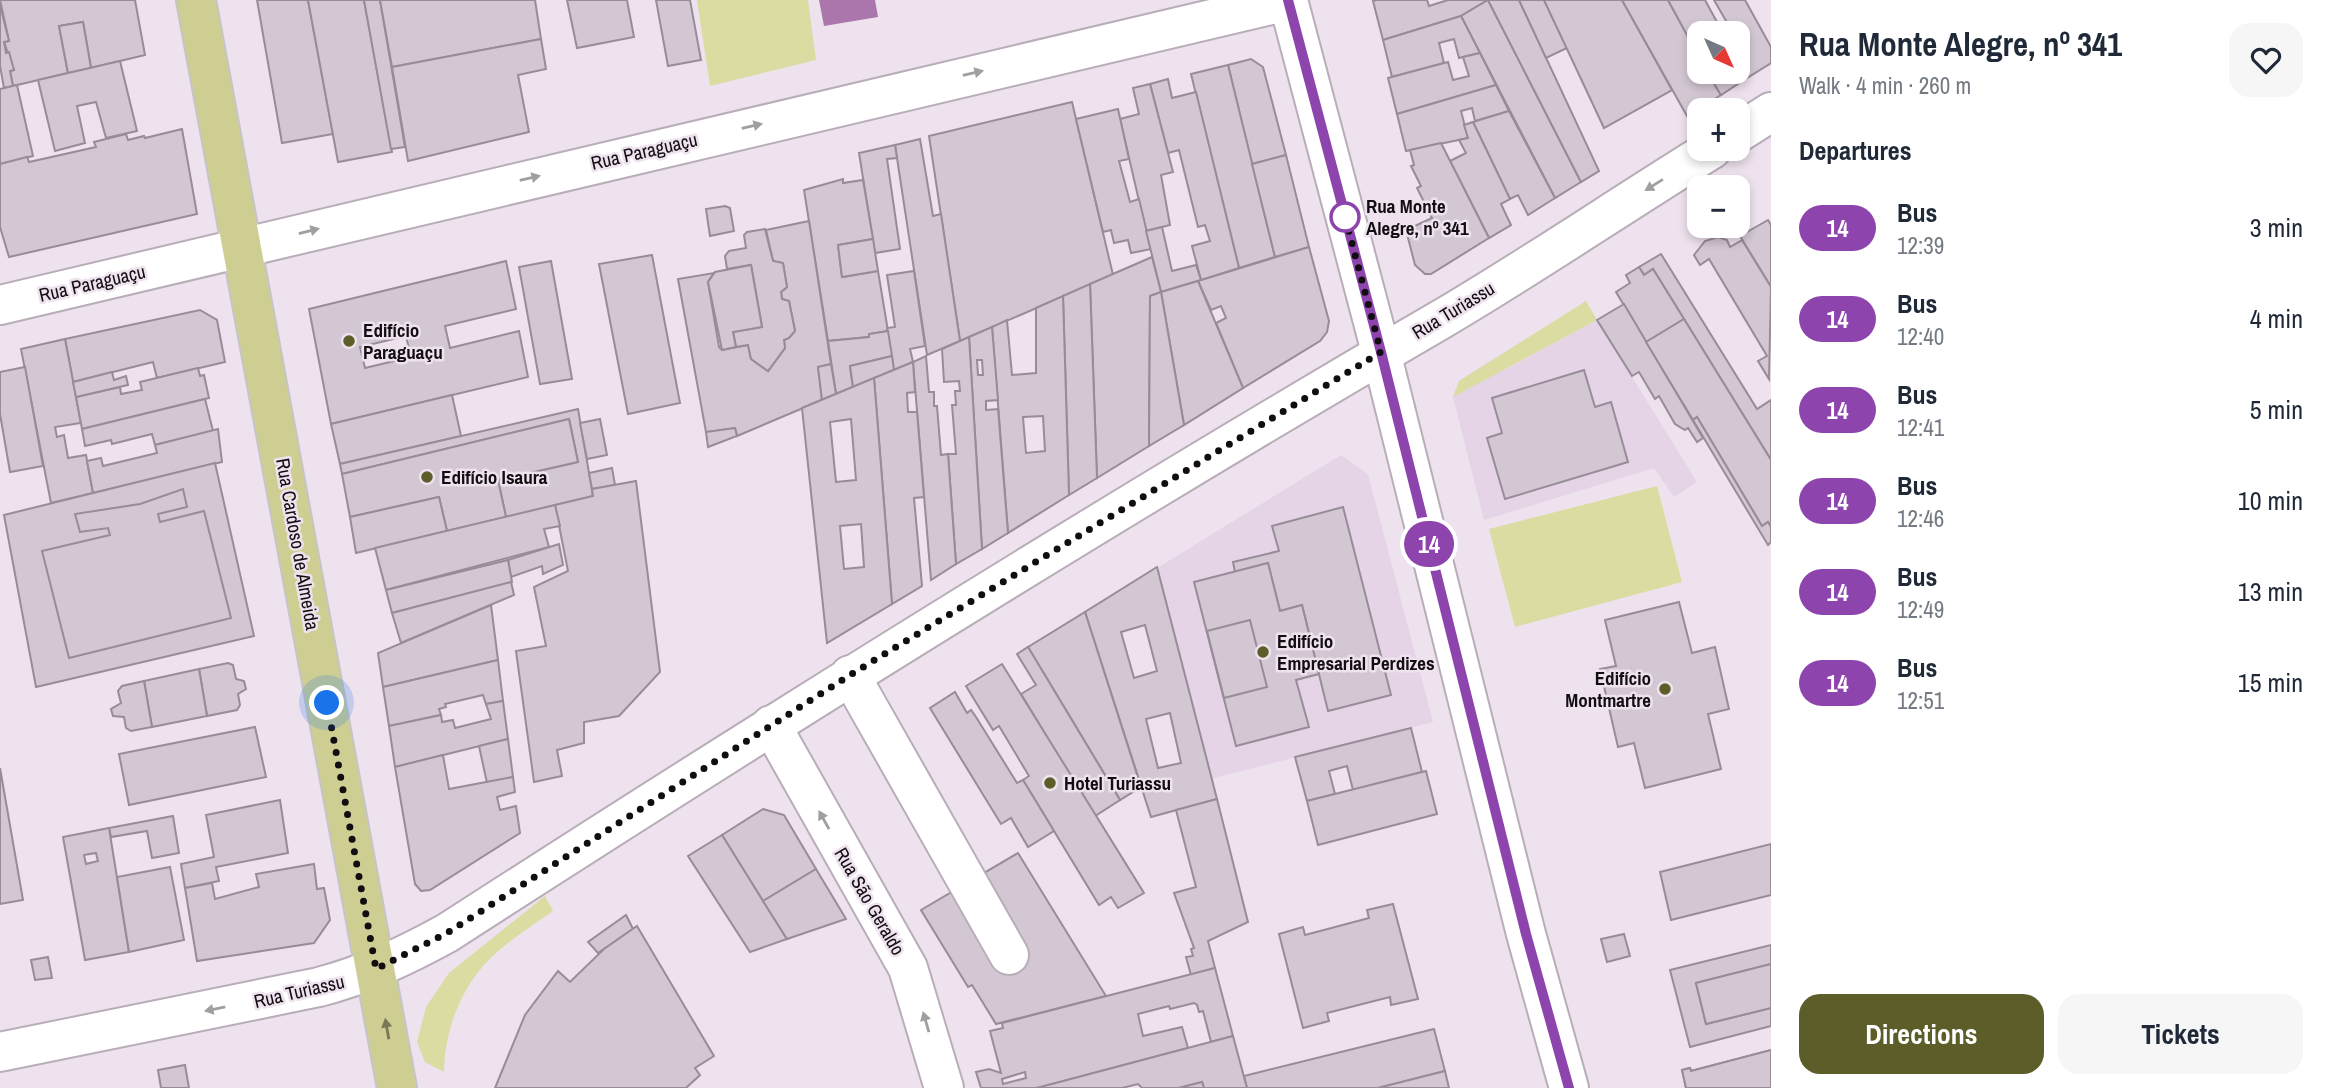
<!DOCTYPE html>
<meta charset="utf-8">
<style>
:root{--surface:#fff;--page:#f6f6f7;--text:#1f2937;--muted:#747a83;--accent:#5d5d2a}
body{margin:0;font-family:"Archivo Narrow",sans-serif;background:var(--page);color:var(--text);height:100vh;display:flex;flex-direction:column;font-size:26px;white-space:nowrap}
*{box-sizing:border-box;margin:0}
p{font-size:23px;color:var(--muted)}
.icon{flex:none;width:38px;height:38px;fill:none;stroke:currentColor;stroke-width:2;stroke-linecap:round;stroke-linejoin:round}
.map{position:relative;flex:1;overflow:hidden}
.details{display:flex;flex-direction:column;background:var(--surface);width:560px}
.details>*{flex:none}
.badge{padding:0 14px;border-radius:23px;font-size:24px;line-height:46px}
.needle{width:46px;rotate:135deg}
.controls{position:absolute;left:1687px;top:21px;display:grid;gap:14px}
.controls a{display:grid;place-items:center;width:63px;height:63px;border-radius:14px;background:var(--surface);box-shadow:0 4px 10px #0003;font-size:35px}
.you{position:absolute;width:35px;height:35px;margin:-18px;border:5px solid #fff;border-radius:50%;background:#1a73e8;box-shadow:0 0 0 10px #1a73e833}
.map>.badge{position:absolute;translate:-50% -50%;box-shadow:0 0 0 4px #fff}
h2{padding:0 28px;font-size:26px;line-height:63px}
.round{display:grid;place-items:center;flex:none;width:74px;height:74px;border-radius:21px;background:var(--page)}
.head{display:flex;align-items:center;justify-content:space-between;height:119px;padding:0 28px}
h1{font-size:33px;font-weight:700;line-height:52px}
.primary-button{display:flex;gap:14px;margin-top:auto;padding:14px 28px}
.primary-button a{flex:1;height:80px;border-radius:21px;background:var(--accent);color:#fff;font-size:28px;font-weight:700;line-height:80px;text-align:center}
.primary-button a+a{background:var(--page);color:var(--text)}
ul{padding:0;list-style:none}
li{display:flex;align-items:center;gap:21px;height:91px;padding:0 28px}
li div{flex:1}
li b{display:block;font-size:26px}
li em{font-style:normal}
li .badge{min-width:77px;font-weight:700;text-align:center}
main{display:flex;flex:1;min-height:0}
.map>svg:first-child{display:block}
.built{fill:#e5d4e6}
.green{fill:#dbdca1}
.water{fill:#aa76ac}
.building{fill:#d3c7d3;stroke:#988c98;stroke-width:2;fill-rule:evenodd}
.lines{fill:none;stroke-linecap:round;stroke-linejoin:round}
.minor-casing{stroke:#b8adb9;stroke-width:42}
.major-casing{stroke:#c6c5c6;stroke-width:42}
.minor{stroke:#fff;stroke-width:38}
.major{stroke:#cece92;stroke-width:38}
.oneway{fill:#a09ea0}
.oneway2{fill:#797758}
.line-casing{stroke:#fff;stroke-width:16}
.line{stroke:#8e44ad;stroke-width:10}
.walk{stroke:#110d11;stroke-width:7;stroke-dasharray:0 12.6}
.stop-dot{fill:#fff;stroke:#8e44ad;stroke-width:3.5}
.poi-dot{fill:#5d5d2a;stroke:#eee2ee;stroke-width:2.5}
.labels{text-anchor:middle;stroke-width:5;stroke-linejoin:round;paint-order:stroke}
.street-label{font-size:19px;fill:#110d11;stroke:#eee2ee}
.stop-label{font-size:19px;font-weight:bold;fill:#110d11;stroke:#eee2ee;text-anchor:start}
.poi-label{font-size:19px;font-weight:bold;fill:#110d11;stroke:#eee2ee;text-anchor:start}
</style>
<main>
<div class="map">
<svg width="1771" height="1088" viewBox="0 0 1771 1088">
<rect width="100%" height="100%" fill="#eee2ee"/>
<g class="built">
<polygon points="1597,320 1697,482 1674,497 1654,468 1484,520 1453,397 1459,381 1496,357 1503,371"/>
<polygon points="1341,455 1368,474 1433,722 1211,779 1157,568"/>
</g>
<g class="green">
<polygon points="697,0 808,0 816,60 710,86"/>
<polygon points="1586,301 1597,320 1453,397 1459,381"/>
<polygon points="1657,486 1682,582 1515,627 1489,529"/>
<path d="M545 896 553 911C531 927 504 943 485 964 459 992 444 1035 444 1072L425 1062 417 1042 426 1007 449 973Z"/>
</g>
<polygon class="water" points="819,0 875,0 878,17 824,26"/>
<g class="building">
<polygon points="0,0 135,0 145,55 91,68 83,22 59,26 68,73 13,86 10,71 14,70 4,42 9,41"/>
<polygon points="257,0 308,0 333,134 282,143"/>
<polygon points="308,0 364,0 392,152 338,162"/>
<polygon points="364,0 380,0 405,147 391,149"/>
<polygon points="380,0 535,0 541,39 392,67"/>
<polygon points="567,0 627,0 634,37 577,48"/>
<polygon points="656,0 690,0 701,60 668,66"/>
<polygon points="1377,0 1427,0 1429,6 1448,0 1488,0 1461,16 1383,40 1373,1"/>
<polygon points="1488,0 1581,182 1555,198 1461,16"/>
<polygon points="1488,0 1519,0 1599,171 1581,182"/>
<polygon points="1519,0 1544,0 1567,48 1546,58"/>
<polygon points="1544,0 1622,0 1672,90 1604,128"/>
<polygon points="1622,0 1668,0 1699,57 1699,72 1707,72 1721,95 1687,116"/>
<polygon points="1668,0 1705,0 1723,33 1699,33 1699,57"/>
<polygon points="1714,0 1745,0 1771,47 1771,63 1747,78 1738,60 1745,55 1738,42 1738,33 1733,33"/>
<polygon points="0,5 9,41 4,42 6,53 9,52 14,70 10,71 13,86 4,88 0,66"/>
<polygon points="1461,16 1480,53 1459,58 1454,39 1439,43 1444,63 1392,77 1383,40"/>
<polygon points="83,22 91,68 68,73 59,26"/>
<polygon points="541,39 546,69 518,75 529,132 408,161 392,67"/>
<polygon points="1480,53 1496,85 1397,114 1388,78 1448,62 1453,80 1469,76 1463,57"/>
<polygon points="1251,59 1263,67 1286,155 1252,164 1228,65"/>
<polygon points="1738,60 1747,78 1721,95 1707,72 1738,72"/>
<polygon points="120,61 137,131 106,138 96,102 77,106 85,143 55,151 38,80"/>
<polygon points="1228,65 1275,257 1239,268 1191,74"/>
<polygon points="1168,79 1172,98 1196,92 1239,268 1201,280 1192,246 1210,241 1205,225 1198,227 1179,150 1168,153 1150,84"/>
<polygon points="1150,84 1173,172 1161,175 1170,225 1146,231 1120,119 1139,114 1133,88"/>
<polygon points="17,85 33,156 0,164 0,89"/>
<polygon points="1496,85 1509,111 1475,121 1472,108 1461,111 1468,138 1406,151 1397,114"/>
<polygon points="1072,102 1113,275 960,341 929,136"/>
<polygon points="1118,109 1129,159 1119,161 1130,202 1139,199 1151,249 1131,253 1128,240 1114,243 1111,230 1103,232 1076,119"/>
<polygon points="1509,111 1555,198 1528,215 1518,195 1510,199 1473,122"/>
<polygon points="1473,122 1510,199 1501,204 1511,225 1489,238 1450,161 1466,153 1459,140 1468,138 1464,125"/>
<polygon points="182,129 197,214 9,257 0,227 0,164 27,157 29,162 96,147 94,142 126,134 128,140 144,136 145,138"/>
<polygon points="920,139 933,216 941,214 960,341 927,355 895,145"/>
<polygon points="1441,143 1489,238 1431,274 1425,274 1415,265 1406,230 1432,218 1417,188 1421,186 1411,166 1414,165 1410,150"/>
<polygon points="895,145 897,158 887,159 900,249 875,253 859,153"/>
<polygon points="1286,155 1309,247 1275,257 1252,164"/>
<polygon points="843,179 843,183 863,180 873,239 838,245 842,277 878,271 888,331 869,334 869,337 828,341 804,190"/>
<polygon points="725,206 730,208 734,231 710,236 706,209"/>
<polygon points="1768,220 1771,225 1771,287 1740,236"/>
<polygon points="809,221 831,364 818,367 822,400 737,436 735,428 706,432 678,279 714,273 708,282 719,347 722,350 748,345 751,359 768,371 785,348 784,340 789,338 795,331 789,301 782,299 781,292 787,287 783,263 773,261 766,230"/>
<polygon points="1162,227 1172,271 1196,265 1201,280 1161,292 1146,231"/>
<polygon points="765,229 773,261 783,263 787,287 781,292 782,299 789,301 795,331 789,338 784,340 785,348 768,371 751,359 748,345 736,347 733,332 762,327 751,265 727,269 725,256 729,251 746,248 744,235 747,232"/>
<polygon points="1718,237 1727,240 1730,247 1742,240 1771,287 1769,379 1758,361 1767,356 1709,259 1700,265 1694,255 1705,241"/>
<polygon points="873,239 878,271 842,277 838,245"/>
<polygon points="1309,247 1329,321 1327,332 1320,341 1243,388 1216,323 1226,318 1221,306 1211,310 1198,281"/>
<polygon points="1661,254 1757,409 1771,400 1771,460 1653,269 1644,275 1639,267"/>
<polygon points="652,255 680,403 628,414 599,264"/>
<polygon points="1152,257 1161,292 1150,296 1149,446 1097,478 1090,284"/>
<path d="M506 261 516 309 445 326 450 348 519 331 528 377 331 424 309 309ZM406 336 411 357 365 368 360 347Z"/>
<polygon points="551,261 572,379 540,384 519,267"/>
<polygon points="751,265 762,327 733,332 736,347 722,350 708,282 715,272"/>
<polygon points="1639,267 1644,275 1653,269 1684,319 1646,342 1616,292 1630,283 1626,275"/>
<polygon points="914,271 925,346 910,349 913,362 894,370 887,328 895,327 887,275"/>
<polygon points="1198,281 1243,388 1184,425 1161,292"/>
<polygon points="1090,284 1097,478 1069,495 1063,296"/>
<polygon points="1161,292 1184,425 1149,446 1150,296"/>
<path d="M1063 296 1069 495 1008 533 992 327 1007 320 1012 375 1036 373V308ZM1043 416 1045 451 1026 453 1023 417Z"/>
<polygon points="1624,304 1703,438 1697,442 1688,428 1685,430 1675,424 1659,396 1655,399 1639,372 1632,376 1597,320"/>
<polygon points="200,310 217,320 225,362 157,378 153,362 73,382 65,339"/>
<polygon points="1684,319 1771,460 1771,527 1768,522 1762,526 1697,417 1693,420 1646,342"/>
<path d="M992 327 998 400 986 401V410L998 409 1008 533 982 549 969 337ZM977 360H982L983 375H978Z"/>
<polygon points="888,331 892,356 850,366 853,387 836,394 828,341 869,337 869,334"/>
<polygon points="969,337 982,549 956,564 948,454 956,454 952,405 956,405 955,391 960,391 959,381 944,382 942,349"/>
<polygon points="65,339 81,423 55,427 57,437 64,435 68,458 86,455 93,493 51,503 21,349"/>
<polygon points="892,356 894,370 853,387 850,366"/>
<polygon points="926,356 929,392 934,392 934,406 937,406 941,455 948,454 956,564 931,580 913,362"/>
<polygon points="913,362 915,392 907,393 908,412 917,412 924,497 914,498 922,586 892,604 874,378"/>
<polygon points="831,364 836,394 822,400 818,367"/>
<polygon points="25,367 43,466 10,472 0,414 0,372"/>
<polygon points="198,368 200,376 204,375 209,398 82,429 76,397 120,387 121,394 142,390 140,382"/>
<polygon points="1584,370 1595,407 1611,402 1628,462 1505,499 1487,438 1502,433 1492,398"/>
<polygon points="112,372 114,380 126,376 128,385 76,397 73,382"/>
<path d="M874 378 892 604 827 643 802 408ZM851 419 856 480 836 482 830 422ZM861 524 864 567 844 569 840 526Z"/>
<polygon points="452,395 461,436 340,464 331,424"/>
<polygon points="205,399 213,431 155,445 152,434 112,444 111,440 85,446 82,429"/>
<polygon points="578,409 593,496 506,517 498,480 578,462 569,419 342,474 340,464"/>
<polygon points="1697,417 1762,526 1768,522 1771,527 1771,542 1768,545 1693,420"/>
<polygon points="569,419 578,462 498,480 506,517 447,531 439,497 350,517 342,474"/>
<polygon points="600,419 607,455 587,459 580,423"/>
<polygon points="735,428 737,436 708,447 706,432"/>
<polygon points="218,429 222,462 93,493 87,461 101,458 103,466 157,453 155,445"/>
<polygon points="215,463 254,636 36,687 4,515"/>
<polygon points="612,468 615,485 592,489 589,473"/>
<polygon points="636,481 660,672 619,716 584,722 584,743 557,750 562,776 534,782 516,651 546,646 534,587 568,571 555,505 593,496 592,489"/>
<polygon points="183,489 187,507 158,514 160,522 204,511 231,618 69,658 42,551 110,535 108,528 80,532 75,514 140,504"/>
<polygon points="439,497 447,531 356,553 350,517"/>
<polygon points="555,505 560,526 544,529 549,547 386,590 375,548"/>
<polygon points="1343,507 1391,695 1328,711 1302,605 1280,611 1268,563 1235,572 1233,562 1279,551 1272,526"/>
<polygon points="559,544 563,565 543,574 542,566 511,577 508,560"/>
<polygon points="508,560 512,582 392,613 386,590"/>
<polygon points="1268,563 1280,611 1302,605 1319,674 1296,680 1309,727 1236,746 1194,582"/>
<path d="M1157 567 1217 799 1151 817 1085 612ZM1145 625 1157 671 1134 678 1121 632ZM1170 713 1181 763 1158 768 1146 719Z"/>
<polygon points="511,582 514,595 401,643 392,613"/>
<polygon points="1679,602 1692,653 1715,647 1729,709 1708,714 1721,769 1645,788 1634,743 1618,747 1600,669 1616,666 1605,620"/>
<polygon points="491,605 498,660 383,687 378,653"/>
<polygon points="1085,612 1141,787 1120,800 1028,647"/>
<polygon points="1250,620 1267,687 1224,698 1207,631"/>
<polygon points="1028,647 1120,800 1095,816 1021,694 1036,685 1017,654"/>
<polygon points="498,660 503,701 486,704 483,695 445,704 446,707 439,709 441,715 389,726 383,687"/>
<polygon points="228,663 233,665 236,679 244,681 246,689 238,694 240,705 237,710 207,716 199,669"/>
<polygon points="1002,664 1144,893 1118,908 1111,897 1099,905 1023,780 1029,776 999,726 993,730 966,686"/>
<polygon points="199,669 207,716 152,727 144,681"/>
<polygon points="144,681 152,727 131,731 126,728 124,717 113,716 111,709 121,703 118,691 122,686"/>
<polygon points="955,692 967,713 971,710 976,717 1017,783 1023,780 1054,831 1028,847 1011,818 1001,824 930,708"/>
<polygon points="503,701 508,739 395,767 389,726 441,715 442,722 453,720 455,728 491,719 486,704"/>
<polygon points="255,727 266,777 129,805 119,754"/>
<polygon points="1411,728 1422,772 1353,790 1347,766 1329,771 1335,794 1307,801 1295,757"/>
<polygon points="508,739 513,777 487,783 479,746"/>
<polygon points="443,755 449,789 513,777 515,792 497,797 500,810 516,806 520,833 430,890 421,891 415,884 395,767"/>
<polygon points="0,768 23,900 0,904"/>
<polygon points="1426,771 1437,814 1318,845 1307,801"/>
<polygon points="1217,799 1248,922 1208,941 1215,968 1191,975 1186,957 1193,956 1191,949 1194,948 1174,893 1196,887 1176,810"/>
<polygon points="280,800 288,853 216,867 219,881 185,888 181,864 214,857 206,815"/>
<polygon points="763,809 784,815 816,869 763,901 722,835"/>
<polygon points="173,816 179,853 152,858 147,831 111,837 109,828"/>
<path d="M109 828 129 952 85 960 63 837ZM96 853 98 861 86 864 84 855Z"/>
<polygon points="722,835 763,901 787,939 750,952 688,856"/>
<polygon points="1771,844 1771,895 1671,920 1660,872"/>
<polygon points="1018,853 1106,996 996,1024 972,985 968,987 921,910"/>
<polygon points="314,864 317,889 324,888 330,920 314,943 197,961 185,888 212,883 215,899 259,887 256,874"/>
<polygon points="170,867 184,940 129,952 117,877"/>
<polygon points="816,869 846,919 787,939 763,901"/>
<polygon points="1393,904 1418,999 1391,1005 1390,997 1327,1013 1329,1021 1303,1028 1279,934 1303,927 1305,935 1369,918 1367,910"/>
<polygon points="626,915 633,929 598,953 588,942"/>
<polygon points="637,926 714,1056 695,1068 700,1075 686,1088 495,1088 525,1015 558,971 570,982 604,949"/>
<polygon points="1624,934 1630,956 1607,962 1601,939"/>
<polygon points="1771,945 1771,964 1696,983 1706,1024 1771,1008 1771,1026 1690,1047 1670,970"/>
<polygon points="48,957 52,978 35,980 31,960"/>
<polygon points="1771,964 1771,1008 1706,1024 1696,983"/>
<path d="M1215 968 1233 1036 1211 1042 1203 1011 1199 1012 1197 1005 1194 1003 1170 1009 1169 1006 1138 1014 1143 1036 1182 1027 1188 1048 1037 1088H981L976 1072 989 1069 1001 1073 990 1031 1003 1028 1002 1023ZM1025 1072 1026 1078 1003 1084 1002 1079Z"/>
<polygon points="1434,1029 1445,1071 1378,1088 1247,1088 1244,1076"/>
<polygon points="1233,1036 1247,1088 1204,1088 1202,1082 1179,1088 1142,1088 1138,1084 1122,1088 1037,1088"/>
<polygon points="1771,1050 1771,1088 1686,1088 1682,1070 1690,1068 1691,1071"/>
<polygon points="1771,1050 1771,1088 1686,1088 1682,1070 1690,1068 1691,1071"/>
<polygon points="185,1065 189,1088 161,1088 158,1070"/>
<polygon points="1445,1071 1449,1088 1378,1088"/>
<polygon points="1202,1082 1204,1088 1179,1088"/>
</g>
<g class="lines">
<g class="minor-casing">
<g id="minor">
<polyline points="1288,0 1381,352 1526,934 1569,1088"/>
<polyline points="1738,133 1771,112"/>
<polyline points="0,305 1288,1"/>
<polyline points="850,675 1009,955"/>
<polyline points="771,725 908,968 944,1088"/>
<path d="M0 1052 319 987C365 975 405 956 447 933 774 722 1103 516 1440 320 1532 266 1621 205 1712 149"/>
</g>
</g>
<g class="major-casing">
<polyline id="major" points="196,0 397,1088"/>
</g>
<use href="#minor" class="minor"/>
<use href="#major" class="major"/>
</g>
<defs><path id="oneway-solid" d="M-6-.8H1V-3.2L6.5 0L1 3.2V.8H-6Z" transform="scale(1.75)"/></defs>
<g class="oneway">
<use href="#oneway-solid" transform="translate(973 73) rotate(-13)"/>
<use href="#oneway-solid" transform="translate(752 126) rotate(-13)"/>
<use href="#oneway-solid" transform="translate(530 178) rotate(-13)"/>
<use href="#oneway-solid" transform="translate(1654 185) rotate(148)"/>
<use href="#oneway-solid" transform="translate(309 231) rotate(-14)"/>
<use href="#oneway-solid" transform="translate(824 820) rotate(-119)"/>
<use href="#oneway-solid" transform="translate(215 1009) rotate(168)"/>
<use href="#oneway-solid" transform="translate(926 1022) rotate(-106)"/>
</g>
<use class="oneway2" href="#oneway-solid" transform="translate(387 1029) rotate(-100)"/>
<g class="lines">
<g class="line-casing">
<polyline id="line" points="1288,0 1381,352 1526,934 1569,1088"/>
</g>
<use href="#line" class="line"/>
<polyline class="walk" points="327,703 376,969 447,933 850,675 1381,352 1345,217"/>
</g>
<circle class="stop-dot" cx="1345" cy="217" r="14"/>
<g class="poi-dot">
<circle cx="349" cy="341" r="7"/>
<circle cx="427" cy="477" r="7"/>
<circle cx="1263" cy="652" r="7"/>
<circle cx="1665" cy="689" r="7"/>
<circle cx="1050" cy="783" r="7"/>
</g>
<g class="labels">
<g class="street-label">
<text transform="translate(644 151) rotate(-13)" y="7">Rua Paraguaçu</text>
<text transform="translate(92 283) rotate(-13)" y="7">Rua Paraguaçu</text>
<text transform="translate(1453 310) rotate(-31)" y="7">Rua Turiassu</text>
<text transform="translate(298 544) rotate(80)" y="7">Rua Cardoso de Almeida</text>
<text transform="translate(870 901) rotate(60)" y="7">Rua São Geraldo</text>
<text transform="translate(299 991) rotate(-13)" y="7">Rua Turiassu</text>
</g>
<g class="stop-label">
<text x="1366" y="213">Rua Monte<tspan x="1366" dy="22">Alegre, nº 341</tspan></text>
</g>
<g class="poi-label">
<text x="363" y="337">Edifício<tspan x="363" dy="22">Paraguaçu</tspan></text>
<text x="441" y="484">Edifício Isaura</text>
<text x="1277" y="648">Edifício<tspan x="1277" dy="22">Empresarial Perdizes</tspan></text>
<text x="1651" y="685" text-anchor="end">Edifício<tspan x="1651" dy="22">Montmartre</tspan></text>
<text x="1064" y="790">Hotel Turiassu</text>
</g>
</g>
</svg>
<div class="controls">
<a><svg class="needle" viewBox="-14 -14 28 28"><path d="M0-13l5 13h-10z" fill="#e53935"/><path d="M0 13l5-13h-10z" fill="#747a83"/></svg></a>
<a>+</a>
<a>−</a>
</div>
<div class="you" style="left:327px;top:703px"></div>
<b class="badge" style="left:1429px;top:544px;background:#8e44ad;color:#fff">14</b>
</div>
<section class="details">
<div class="head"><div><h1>Rua Monte Alegre, nº 341</h1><p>Walk · 4 min · 260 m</p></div><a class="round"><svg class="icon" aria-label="heart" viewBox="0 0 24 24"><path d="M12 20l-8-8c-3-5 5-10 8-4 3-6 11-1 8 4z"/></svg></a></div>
<h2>Departures</h2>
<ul>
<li><span class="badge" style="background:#8e44ad;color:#fff">14</span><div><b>Bus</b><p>12:39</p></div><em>3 min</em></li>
<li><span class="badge" style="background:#8e44ad;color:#fff">14</span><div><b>Bus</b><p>12:40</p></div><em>4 min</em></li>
<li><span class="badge" style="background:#8e44ad;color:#fff">14</span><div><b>Bus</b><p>12:41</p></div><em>5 min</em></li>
<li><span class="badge" style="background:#8e44ad;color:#fff">14</span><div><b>Bus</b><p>12:46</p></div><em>10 min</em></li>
<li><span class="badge" style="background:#8e44ad;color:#fff">14</span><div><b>Bus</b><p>12:49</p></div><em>13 min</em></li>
<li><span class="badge" style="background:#8e44ad;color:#fff">14</span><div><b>Bus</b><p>12:51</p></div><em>15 min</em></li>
</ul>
<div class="primary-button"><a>Directions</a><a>Tickets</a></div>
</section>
</main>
